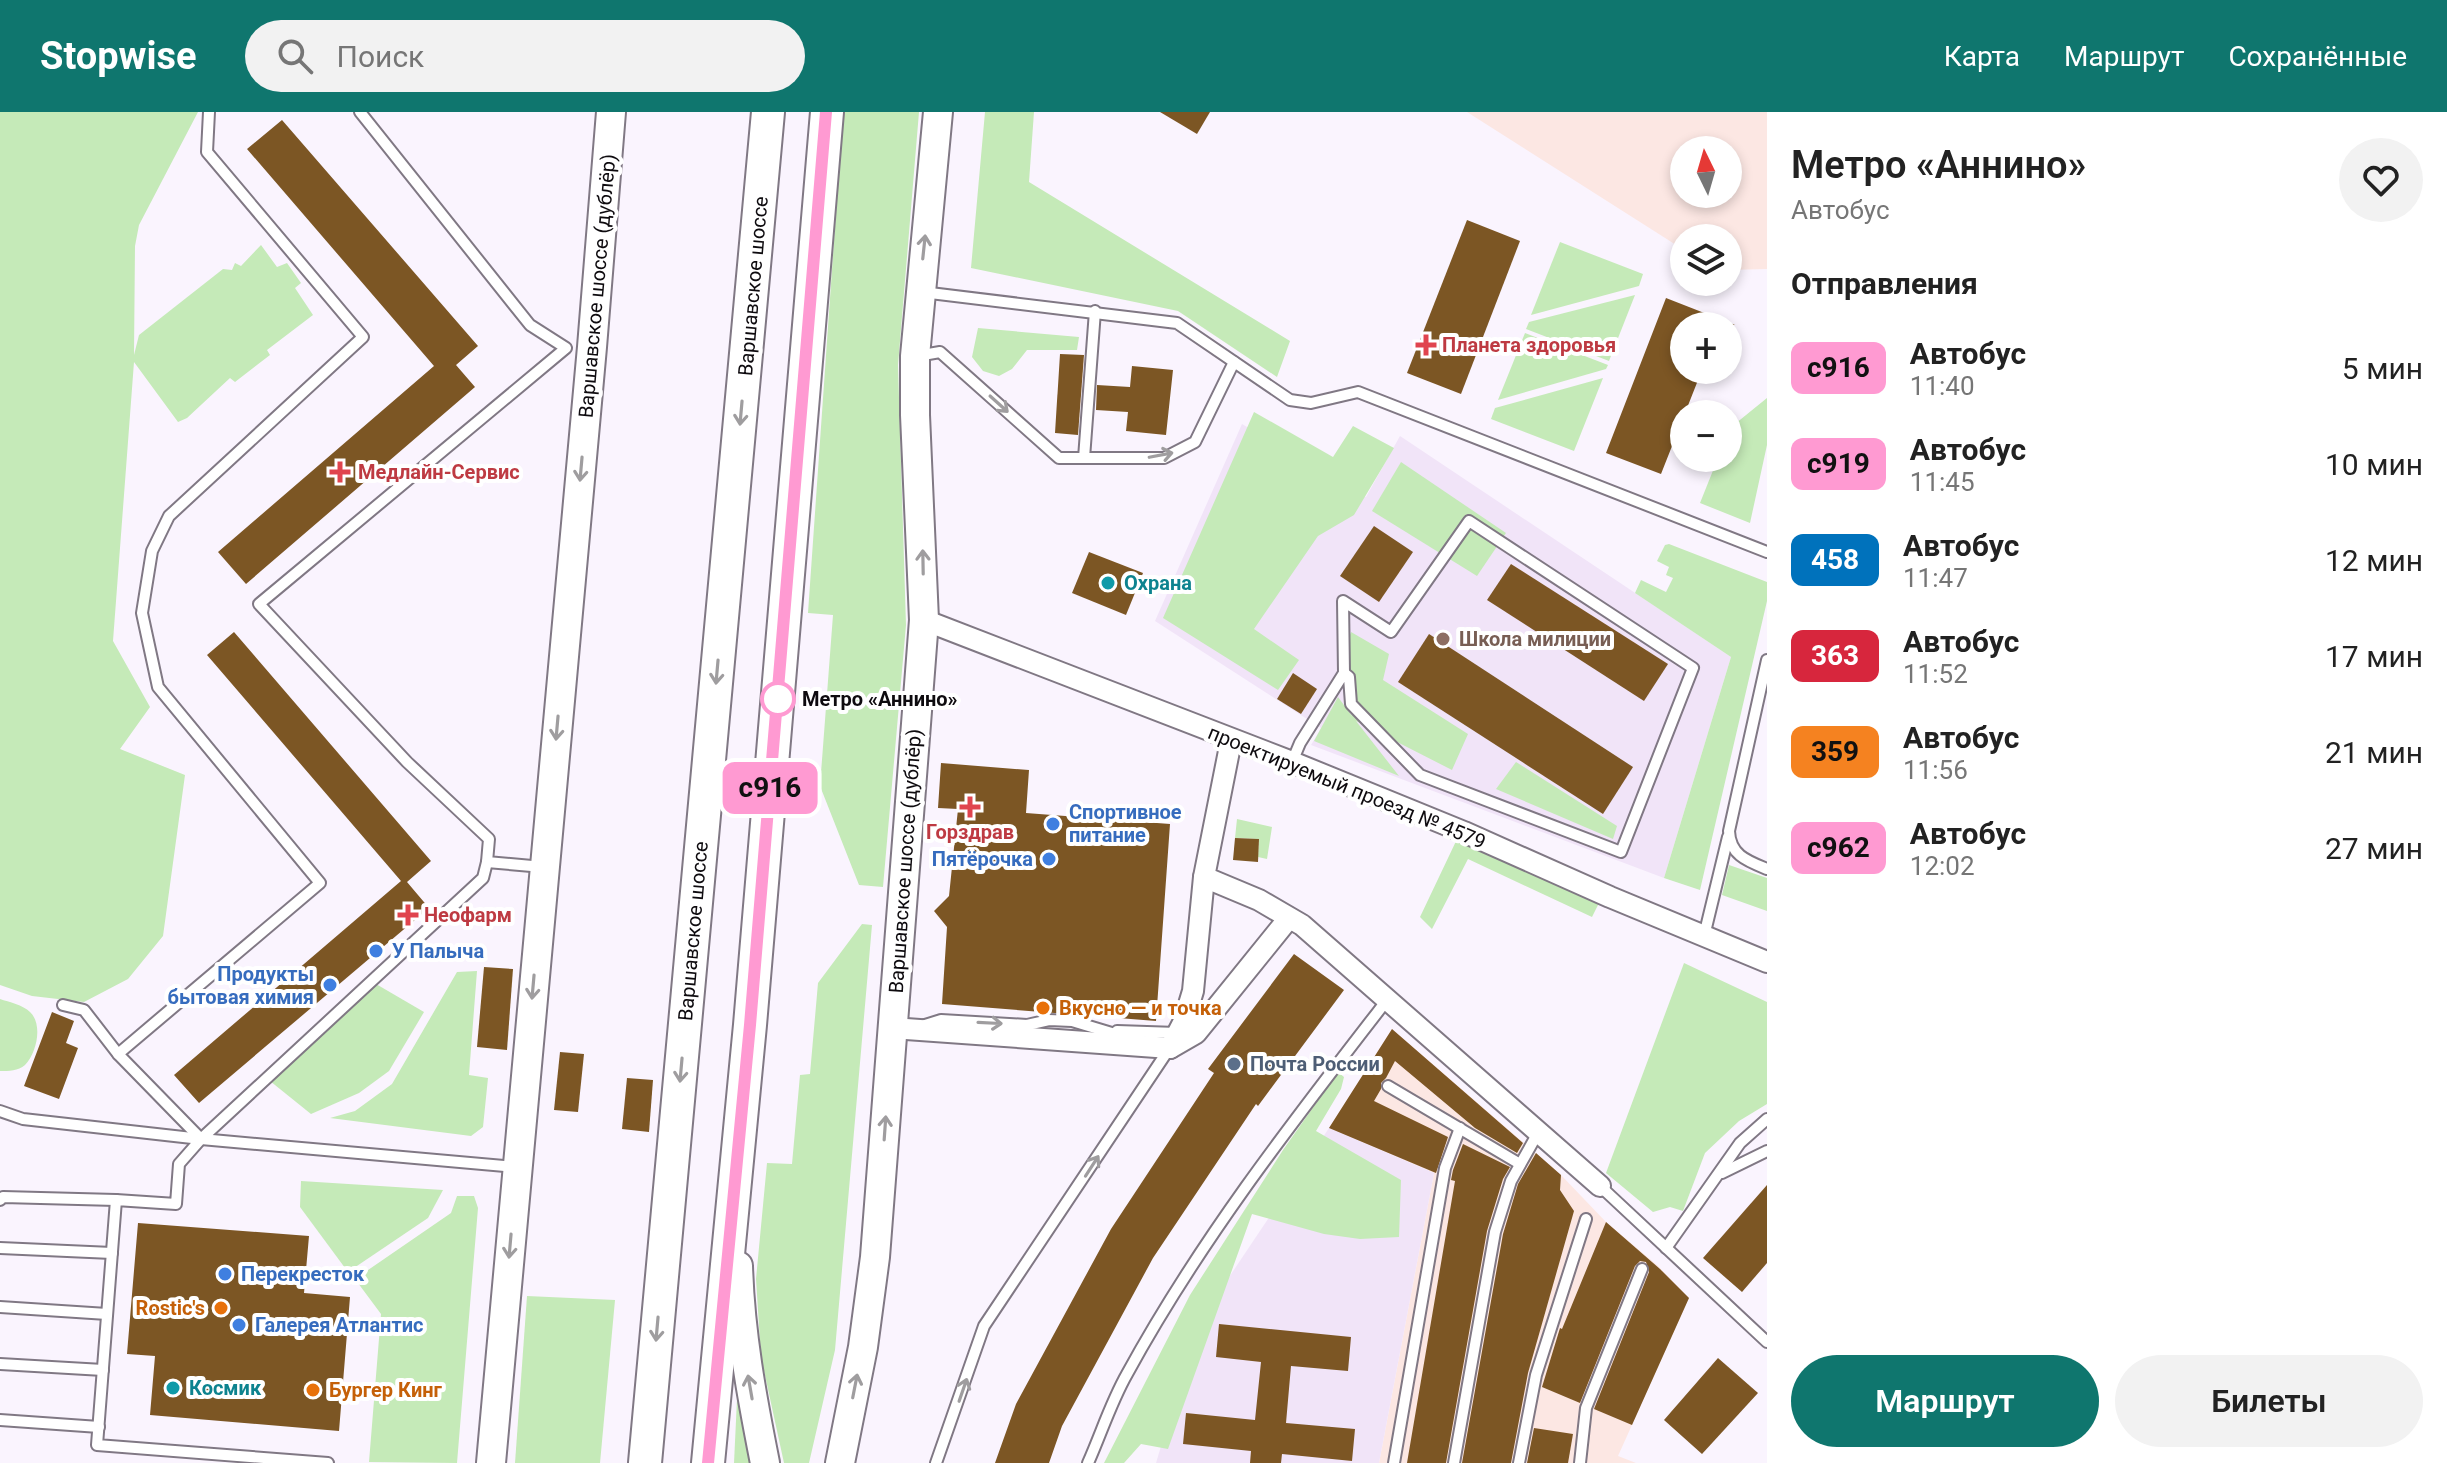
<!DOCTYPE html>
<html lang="ru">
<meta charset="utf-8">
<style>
:root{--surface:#fff;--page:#f2f2f2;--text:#222;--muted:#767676;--accent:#0f766e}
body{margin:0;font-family:Roboto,sans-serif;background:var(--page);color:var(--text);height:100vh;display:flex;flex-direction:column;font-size:30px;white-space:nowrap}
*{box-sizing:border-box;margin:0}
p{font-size:26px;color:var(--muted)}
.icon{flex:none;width:44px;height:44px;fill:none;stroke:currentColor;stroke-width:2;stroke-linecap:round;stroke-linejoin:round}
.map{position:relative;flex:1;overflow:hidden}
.details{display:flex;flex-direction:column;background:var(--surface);width:680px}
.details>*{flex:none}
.badge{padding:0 16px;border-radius:12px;font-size:28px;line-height:52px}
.needle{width:52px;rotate:355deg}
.tools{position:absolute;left:1670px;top:24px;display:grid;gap:16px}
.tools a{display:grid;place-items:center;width:72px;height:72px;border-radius:50%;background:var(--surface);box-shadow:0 4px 12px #0003;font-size:40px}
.map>.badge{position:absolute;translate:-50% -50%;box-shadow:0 0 0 4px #fff}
h2{padding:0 24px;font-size:30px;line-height:72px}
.round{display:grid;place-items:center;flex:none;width:84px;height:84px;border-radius:42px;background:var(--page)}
.headline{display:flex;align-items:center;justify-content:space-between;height:136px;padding:0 24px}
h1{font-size:38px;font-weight:600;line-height:60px}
.cta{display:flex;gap:16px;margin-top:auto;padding:16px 24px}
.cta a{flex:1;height:92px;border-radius:48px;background:var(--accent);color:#fff;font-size:32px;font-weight:600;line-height:92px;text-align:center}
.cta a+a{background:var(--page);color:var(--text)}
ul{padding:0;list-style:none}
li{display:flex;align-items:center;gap:24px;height:96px;padding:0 24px}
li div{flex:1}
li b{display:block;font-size:30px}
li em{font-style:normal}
li .badge{min-width:88px;font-weight:700;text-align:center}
header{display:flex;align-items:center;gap:48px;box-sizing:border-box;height:112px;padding:0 40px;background:var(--accent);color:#fff}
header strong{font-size:38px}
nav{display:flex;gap:44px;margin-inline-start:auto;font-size:28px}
.search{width:560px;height:72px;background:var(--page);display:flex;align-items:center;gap:20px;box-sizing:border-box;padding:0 28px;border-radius:44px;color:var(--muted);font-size:30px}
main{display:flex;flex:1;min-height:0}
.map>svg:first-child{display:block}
.industrial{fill:#fce7e3;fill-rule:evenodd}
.built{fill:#f1e4f8}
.green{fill:#c5eab8}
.building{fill:#7c5624}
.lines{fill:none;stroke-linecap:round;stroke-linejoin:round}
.lane-casing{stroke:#807884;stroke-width:14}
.street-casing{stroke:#807884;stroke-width:24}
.secondary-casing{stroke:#807884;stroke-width:32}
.primary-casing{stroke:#807884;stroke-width:36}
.lane{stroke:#fff;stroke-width:10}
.street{stroke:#fff;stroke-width:20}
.secondary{stroke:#fff;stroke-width:28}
.primary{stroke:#fff;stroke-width:32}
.oneway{stroke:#9f9d9f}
.line-casing{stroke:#fff;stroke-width:18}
.line{stroke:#ff9ad2;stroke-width:12}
.health-dot{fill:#e0444e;stroke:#fff;stroke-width:3}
.culture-dot{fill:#0f9aa8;stroke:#fff;stroke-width:3}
.education-dot{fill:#8d6e63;stroke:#fff;stroke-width:3}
.stop-dot{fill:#fff;stroke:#ff9ad2;stroke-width:4}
.shop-dot{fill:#3f7fe0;stroke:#fff;stroke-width:3}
.food-dot{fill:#e8710a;stroke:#fff;stroke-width:3}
.service-dot{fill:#5c6f8a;stroke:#fff;stroke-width:3}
.labels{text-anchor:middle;stroke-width:8;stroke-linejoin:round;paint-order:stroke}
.street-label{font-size:20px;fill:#0e0b0f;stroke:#fff}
.health-label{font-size:20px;font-weight:bold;fill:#be3a42;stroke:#fff;text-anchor:start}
.culture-label{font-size:20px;font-weight:bold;fill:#0d838f;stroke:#fff;text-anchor:start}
.education-label{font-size:20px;font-weight:bold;fill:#785e54;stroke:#fff;text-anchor:start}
.stop-label{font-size:20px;font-weight:bold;fill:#0e0b0f;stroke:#fff;text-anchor:start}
.shop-label{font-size:20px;font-weight:bold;fill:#366cbe;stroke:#fff;text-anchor:start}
.food-label{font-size:20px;font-weight:bold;fill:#c56008;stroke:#fff;text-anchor:start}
.service-label{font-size:20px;font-weight:bold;fill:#4e5e75;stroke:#fff;text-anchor:start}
</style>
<header>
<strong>Stopwise</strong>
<div class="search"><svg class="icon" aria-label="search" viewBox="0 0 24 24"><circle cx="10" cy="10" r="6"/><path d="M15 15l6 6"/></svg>Поиск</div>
<nav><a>Карта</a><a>Маршрут</a><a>Сохранённые</a></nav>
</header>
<main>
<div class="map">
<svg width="1767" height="1351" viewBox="0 0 1767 1351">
<rect width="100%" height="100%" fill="#faf4fe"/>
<g class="industrial">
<path d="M1467 0H1767V157L1728 158V126H1684V138ZM1684 38H1728V82H1684Z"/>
<polygon points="1392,917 1561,1063 1606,1110 1657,1153 1689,1186 1618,1344 1636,1351 1379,1351 1434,1061 1329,1016"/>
</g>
<g class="built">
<polygon points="1242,312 1366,385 1400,324 1731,545 1664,766 1311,633 1321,616 1155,509"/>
<polygon points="1329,1016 1434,1061 1379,1351 1156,1351 1197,1213"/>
</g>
<g class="green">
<polygon points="0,0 198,0 139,113 135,134 134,243 139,223 223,157 232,158 235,151 241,154 261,133 277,155 287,151 301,171 295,176 313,203 267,238 270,243 235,270 230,266 187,306 178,310 134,250 113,529 150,595 120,637 185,663 163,824 128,867 84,890 32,884 0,873"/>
<polygon points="843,0 919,0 898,253 906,513 883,775 859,773 820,674 833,503 808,501"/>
<polygon points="985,0 1034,0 1029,70 1290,229 1277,265 1178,199 971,156"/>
<polygon points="1560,130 1643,162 1639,174 1531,203"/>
<polygon points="1635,183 1609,249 1526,217 1529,210"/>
<polygon points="978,216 1079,225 1077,238 1027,238 1012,257 999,264 983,259 972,245"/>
<polygon points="1525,221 1608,253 1606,257 1498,288"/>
<polygon points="1603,266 1574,339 1491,307 1495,296"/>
<polygon points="1767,286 1767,333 1750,411 1700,391 1718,346 1728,346 1730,316"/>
<polygon points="1254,300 1333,345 1353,314 1394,336 1354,403 1318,424 1254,517 1299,548 1278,578 1163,506"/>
<polygon points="1401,350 1506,421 1477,464 1372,399"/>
<polygon points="1669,432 1767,470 1767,489 1700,778 1664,766 1731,545 1635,481 1641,468 1666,480 1673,466 1666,463 1669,455 1657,449 1665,433"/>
<path d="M1351 520 1389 542 1383 568 1468 622 1452 658 1356 609 1399 664 1314 629 1338 585 1352 604C1339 566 1337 558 1351 520Z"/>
<polygon points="1516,650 1617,714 1613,727 1496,677"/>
<polygon points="1237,707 1272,715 1267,747 1258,745 1259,727 1235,726"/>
<polygon points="1458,725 1600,789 1592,805 1468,747 1432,817 1420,805"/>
<polygon points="1729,753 1767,766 1767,799 1722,783"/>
<polygon points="862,812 872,813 835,1238 809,1351 784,1351 761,1245 756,1167 767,1051 792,1052 800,963 810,962 818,871"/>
<polygon points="1684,851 1767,890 1767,992 1739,1009 1705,1041 1683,1099 1670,1095 1653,1100 1606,1061"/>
<polygon points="477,859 469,963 488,966 483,1015 471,1024 330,1006 355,999 392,972 457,860"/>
<polygon points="376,872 424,900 389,959 359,981 311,1002 270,969"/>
<path d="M0 887C9 890 23 893 30 900 43 912 37 941 25 953 18 959 9 959 0 959Z"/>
<polygon points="1338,960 1344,965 1341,977 1316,1019 1401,1068 1399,1125 1360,1127 1324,1122 1252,1102 1168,1337 1141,1332 1124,1351 1104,1351 1190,1183 1283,1038"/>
<polygon points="301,1069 443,1078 428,1106 348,1160 300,1095"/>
<polygon points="457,1084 474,1084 478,1096 457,1351 369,1350 381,1202 355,1167 451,1101"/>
<polygon points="527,1184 615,1188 600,1351 515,1351"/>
<polygon points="737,1287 752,1351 734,1351"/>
</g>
<g class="building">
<polygon points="1160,0 1210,0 1197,22"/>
<polygon points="282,8 478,234 456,253 475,275 246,472 218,440 434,254 247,37"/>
<polygon points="1467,108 1520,129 1461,282 1407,261"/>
<polygon points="1666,186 1735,213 1684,214 1684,258 1702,258 1661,362 1606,341"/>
<polygon points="1060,242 1084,243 1078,323 1055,321"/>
<polygon points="1132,254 1173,258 1166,323 1126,319 1128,300 1096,298 1097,273 1130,275"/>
<polygon points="1374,414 1413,440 1379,490 1340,464"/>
<polygon points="1089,440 1143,461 1126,503 1072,481"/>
<polygon points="1511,452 1668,552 1644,589 1487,488"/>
<polygon points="234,520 431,749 407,770 429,796 199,991 174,963 401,769 207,543"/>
<polygon points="1429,522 1633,655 1603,702 1398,570"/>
<polygon points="1293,561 1317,577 1301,602 1277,587"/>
<polygon points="941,651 1029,658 1026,701 1170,712 1156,909 942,892 947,815 934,799 949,784 958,697 938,696"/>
<polygon points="1235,726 1259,727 1258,750 1233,748"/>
<polygon points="1294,842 1344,878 1258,994 1256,992 1153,1146 1062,1314 1049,1351 995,1351 1016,1292 1111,1117 1214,961 1208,957"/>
<polygon points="484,855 513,857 507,938 477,935"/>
<polygon points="52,900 74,909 66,931 78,936 59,987 24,974"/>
<polygon points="1392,917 1523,1031 1517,1041 1475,1016 1395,949 1386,966 1381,971 1381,977 1374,989 1448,1025 1436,1061 1329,1016"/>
<polygon points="560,940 584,942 578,1000 554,998"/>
<polygon points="627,966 653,968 649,1020 622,1017"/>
<polygon points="1463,1032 1510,1055 1503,1067 1487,1119 1446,1351 1407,1351 1455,1069 1451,1068 1453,1058"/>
<polygon points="1536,1041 1561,1063 1560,1078 1574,1099 1528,1261 1511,1351 1462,1351 1503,1122 1518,1072"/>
<polygon points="1767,1073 1767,1151 1742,1180 1703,1146"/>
<polygon points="1606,1110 1660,1157 1689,1186 1632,1313 1594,1297 1649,1160 1646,1150 1640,1149 1635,1154 1580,1291 1542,1275 1560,1216 1562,1217"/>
<polygon points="138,1111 309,1124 304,1181 350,1185 339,1319 150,1303 155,1244 127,1242"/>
<polygon points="1219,1212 1351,1225 1348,1259 1291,1254 1286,1311 1355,1317 1352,1349 1282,1342 1281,1351 1250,1351 1251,1339 1183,1332 1186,1301 1255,1308 1261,1250 1216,1245"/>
<polygon points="1718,1246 1758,1281 1702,1342 1664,1308"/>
<polygon points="1534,1316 1573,1322 1568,1351 1527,1351"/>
</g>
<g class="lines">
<g class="lane-casing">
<g id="lane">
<polyline points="360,0 530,213 566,236 259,492 407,650 489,727 487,750 543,755"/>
<polyline points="922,180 1177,211 1290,288 1311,291 1358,280 1767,440"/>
<polyline points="917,244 940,240 1059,346 1084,346 1095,199"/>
<polyline points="1084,346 1164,346 1195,330 1234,250"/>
<path d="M1767 548 1729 719C1730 743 1747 749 1767 757"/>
<polyline points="1292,650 1300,631 1344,561 1343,489 1391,520 1469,409 1693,556 1621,740 1420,663 1351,592 1349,565 1344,561"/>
<polyline points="1704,824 1728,725"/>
<polyline points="63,893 84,898 118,942 201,1027"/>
<polyline points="925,913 941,908 1027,913 1049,908 1072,909 1125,925"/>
<polyline points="1117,919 1177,921"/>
<polyline points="118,942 320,771 158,575 142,501 152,439 169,404 363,225 207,40 209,0"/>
<polyline points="1388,974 1520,1052"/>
<polyline points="0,999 23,1007 201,1027 515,1055"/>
<polyline points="1722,1061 1767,1039"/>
<polyline points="1600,1074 1767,1230"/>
<polyline points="0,1088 3,1085 116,1088"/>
<polyline points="0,1136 112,1141"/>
<polyline points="1666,1136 1740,1031 1767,1007"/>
<polyline points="0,1195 107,1202"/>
<polyline points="0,1252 103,1258"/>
<polyline points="0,1308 99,1315"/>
<polyline points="328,1351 97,1333 116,1088 176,1092 179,1052 201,1027 483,766 487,750"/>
<polyline points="936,1351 984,1214 1169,937"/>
<path d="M1088 1351C1101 1322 1111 1290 1127 1262 1200 1128 1294 1008 1387 888"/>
<polyline points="1394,1351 1445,1056 1460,1016"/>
<polyline points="1454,1351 1495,1120 1511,1069 1539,1019"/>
<polyline points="1519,1351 1536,1263 1586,1107"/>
<polyline points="1580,1351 1586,1296 1642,1157"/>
</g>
</g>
<g class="street-casing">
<g id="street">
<polyline points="924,508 1292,650 1464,720 1610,785 1767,850"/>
<polyline points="1231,629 1204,765 1259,788 1302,813 1600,1074"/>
<polyline points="892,916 1170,936 1196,921 1289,806"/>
<polyline points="1170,936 1184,909 1193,879 1204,765"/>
</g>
</g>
<g class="secondary-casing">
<g id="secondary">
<path d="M738 1154C740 1221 752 1286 765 1351"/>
<polyline points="491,1351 592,235 611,0"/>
<polyline points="840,1351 863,1235 875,1145 924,508 915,303 915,244 938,0"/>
</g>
</g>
<g class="primary-casing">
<g id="primary">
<polyline points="645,1351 768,0"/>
<polyline points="708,1351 750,913 827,0"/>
</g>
</g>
<use href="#lane" class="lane"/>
<use href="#street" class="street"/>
<use href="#secondary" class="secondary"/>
<use href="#primary" class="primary"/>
</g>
<defs><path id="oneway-shaft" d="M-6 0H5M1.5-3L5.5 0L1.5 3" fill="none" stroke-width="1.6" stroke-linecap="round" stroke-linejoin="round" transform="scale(2)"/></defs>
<g class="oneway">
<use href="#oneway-shaft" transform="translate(924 135) rotate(-84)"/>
<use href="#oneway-shaft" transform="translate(999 292) rotate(42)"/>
<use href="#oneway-shaft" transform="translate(741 301) rotate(95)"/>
<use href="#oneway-shaft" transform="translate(1161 343) rotate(-11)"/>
<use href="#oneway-shaft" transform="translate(581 357) rotate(95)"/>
<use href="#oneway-shaft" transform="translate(923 450) rotate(-91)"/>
<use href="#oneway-shaft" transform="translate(717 560) rotate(95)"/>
<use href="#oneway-shaft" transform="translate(557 616) rotate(95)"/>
<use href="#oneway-shaft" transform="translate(533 875) rotate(95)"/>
<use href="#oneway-shaft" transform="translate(990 911) rotate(3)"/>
<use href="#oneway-shaft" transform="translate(681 958) rotate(95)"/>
<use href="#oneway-shaft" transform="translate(885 1016) rotate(-86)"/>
<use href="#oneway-shaft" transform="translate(1092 1054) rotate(-57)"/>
<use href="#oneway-shaft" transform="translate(510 1134) rotate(95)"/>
<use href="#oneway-shaft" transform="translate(657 1217) rotate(95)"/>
<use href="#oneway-shaft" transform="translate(855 1274) rotate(-79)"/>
<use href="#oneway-shaft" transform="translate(750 1275) rotate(-100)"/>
<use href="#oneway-shaft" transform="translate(963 1278) rotate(-71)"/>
</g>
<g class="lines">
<g class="line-casing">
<polyline id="line" points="708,1351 750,913 826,0"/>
</g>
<use href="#line" class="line"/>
</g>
<g class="health-dot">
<path d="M1422 221h8v8h8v8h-8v8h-8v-8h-8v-8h8z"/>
<path d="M336 348h8v8h8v8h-8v8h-8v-8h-8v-8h8z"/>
<path d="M966 683h8v8h8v8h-8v8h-8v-8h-8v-8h8z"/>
<path d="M404 791h8v8h8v8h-8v8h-8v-8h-8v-8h8z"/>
</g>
<g class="culture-dot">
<circle cx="1108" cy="471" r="8"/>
<circle cx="173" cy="1276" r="8"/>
</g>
<circle class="education-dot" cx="1443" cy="527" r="8"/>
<circle class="stop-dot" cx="778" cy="587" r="16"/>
<g class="shop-dot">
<circle cx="1053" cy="712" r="8"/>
<circle cx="1049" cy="747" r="8"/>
<circle cx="376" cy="839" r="8"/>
<circle cx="330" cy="873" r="8"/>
<circle cx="225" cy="1162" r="8"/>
<circle cx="239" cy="1213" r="8"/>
</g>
<g class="food-dot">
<circle cx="1043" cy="896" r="8"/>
<circle cx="221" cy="1196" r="8"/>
<circle cx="313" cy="1278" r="8"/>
</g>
<circle class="service-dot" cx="1234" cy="952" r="8"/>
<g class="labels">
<g class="street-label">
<text transform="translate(597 174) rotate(-85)" y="7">Варшавское шоссе (дублёр)</text>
<text transform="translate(753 174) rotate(-85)" y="7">Варшавское шоссе</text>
<text transform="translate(1347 675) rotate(22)" y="7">проектируемый проезд № 4579</text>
<text transform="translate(905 749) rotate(-86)" y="7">Варшавское шоссе (дублёр)</text>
<text transform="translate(693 819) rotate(-85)" y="7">Варшавское шоссе</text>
</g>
<g class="health-label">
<text x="1442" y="240">Планета здоровья</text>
<text x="358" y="367">Медлайн-Сервис</text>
<text x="970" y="727" text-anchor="middle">Горздрав</text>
<text x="424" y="810">Неофарм</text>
</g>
<g class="culture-label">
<text x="1124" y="478">Охрана</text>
<text x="189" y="1283">Космик</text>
</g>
<g class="education-label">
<text x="1459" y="534">Школа милиции</text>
</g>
<g class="stop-label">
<text x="802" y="594">Метро «Аннино»</text>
</g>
<g class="shop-label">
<text x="1069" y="707">Спортивное<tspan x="1069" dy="23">питание</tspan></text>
<text x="1033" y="754" text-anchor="end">Пятёрочка</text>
<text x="392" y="846">У Палыча</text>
<text x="314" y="869" text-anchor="end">Продукты<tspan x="314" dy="23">бытовая химия</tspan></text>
<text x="241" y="1169">Перекресток</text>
<text x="255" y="1220">Галерея Атлантис</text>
</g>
<g class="food-label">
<text x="1059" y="903">Вкусно — и точка</text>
<text x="205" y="1203" text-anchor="end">Rostic's</text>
<text x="329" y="1285">Бургер Кинг</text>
</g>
<g class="service-label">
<text x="1250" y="959">Почта России</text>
</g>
</g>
</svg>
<div class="tools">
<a><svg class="needle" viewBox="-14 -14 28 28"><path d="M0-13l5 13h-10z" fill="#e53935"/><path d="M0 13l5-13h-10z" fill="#767676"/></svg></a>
<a><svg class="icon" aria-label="layers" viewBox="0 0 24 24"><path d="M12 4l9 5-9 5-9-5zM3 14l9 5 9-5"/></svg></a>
<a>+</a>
<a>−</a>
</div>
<b class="badge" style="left:770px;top:676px;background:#ff9ad2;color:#111">с916</b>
</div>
<section class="details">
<div class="headline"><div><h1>Метро «Аннино»</h1><p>Автобус</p></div><a class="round"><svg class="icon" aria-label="heart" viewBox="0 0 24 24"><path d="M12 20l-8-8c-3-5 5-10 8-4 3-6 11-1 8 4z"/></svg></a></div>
<h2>Отправления</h2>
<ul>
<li><span class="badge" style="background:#ff9ad2;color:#111">с916</span><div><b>Автобус</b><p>11:40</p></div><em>5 мин</em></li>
<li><span class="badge" style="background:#ff9ad2;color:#111">с919</span><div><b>Автобус</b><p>11:45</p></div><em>10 мин</em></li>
<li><span class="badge" style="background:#0072bc;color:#fff">458</span><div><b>Автобус</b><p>11:47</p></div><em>12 мин</em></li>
<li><span class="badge" style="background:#d7263d;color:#fff">363</span><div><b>Автобус</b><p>11:52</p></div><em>17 мин</em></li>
<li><span class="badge" style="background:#f58220;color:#111">359</span><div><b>Автобус</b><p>11:56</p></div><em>21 мин</em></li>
<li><span class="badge" style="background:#ff9ad2;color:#111">с962</span><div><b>Автобус</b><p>12:02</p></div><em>27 мин</em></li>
</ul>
<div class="cta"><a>Маршрут</a><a>Билеты</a></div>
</section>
</main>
